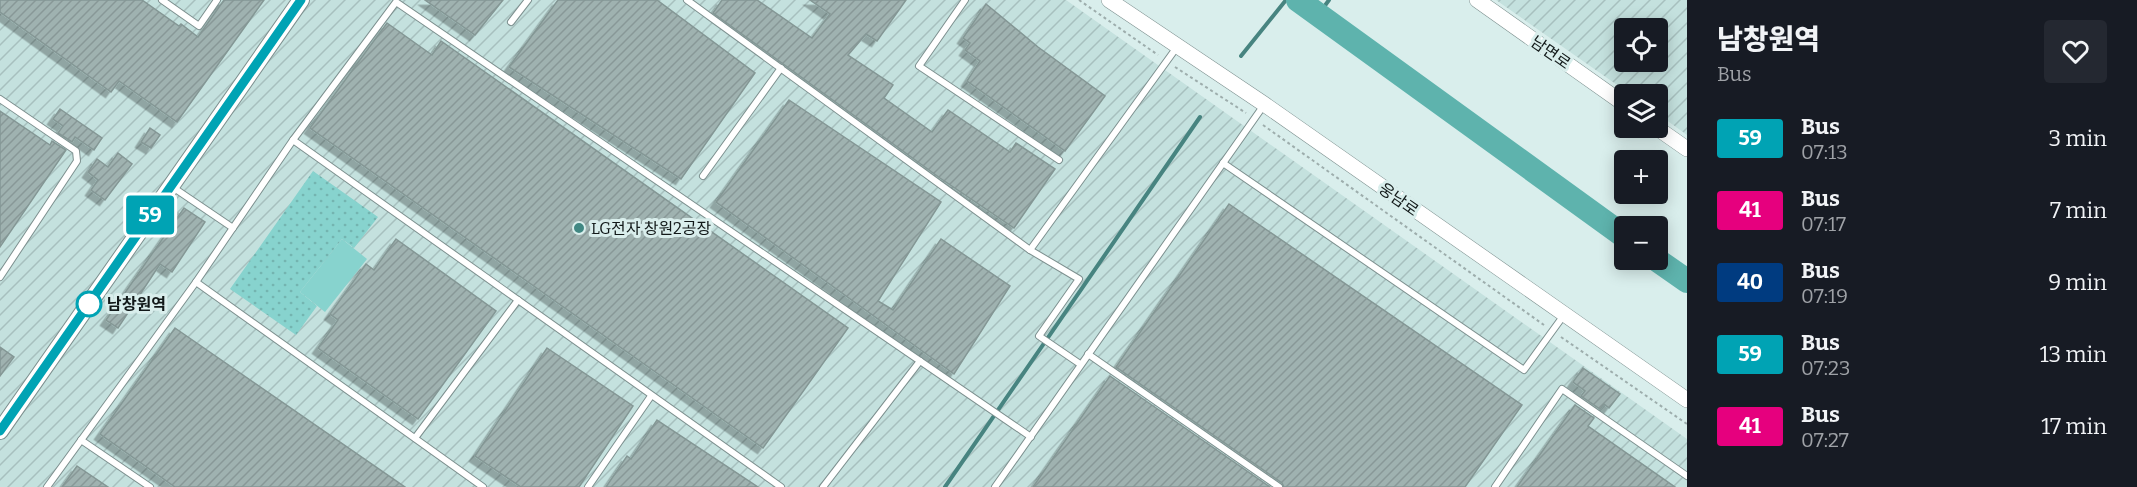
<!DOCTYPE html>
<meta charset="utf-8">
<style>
:root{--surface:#171b24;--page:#242831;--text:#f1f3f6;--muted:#9ea1a6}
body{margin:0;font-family:Bitter,"Noto Sans KR",serif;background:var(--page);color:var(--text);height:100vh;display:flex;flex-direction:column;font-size:22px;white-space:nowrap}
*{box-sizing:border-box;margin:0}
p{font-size:20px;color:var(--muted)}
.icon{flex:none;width:33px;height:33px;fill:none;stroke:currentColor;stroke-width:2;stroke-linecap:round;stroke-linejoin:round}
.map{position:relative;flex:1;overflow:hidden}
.sheet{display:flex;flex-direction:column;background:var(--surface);width:450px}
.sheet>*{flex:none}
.badge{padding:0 12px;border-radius:4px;font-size:21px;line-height:39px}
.fabs{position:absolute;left:1614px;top:18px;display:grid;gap:12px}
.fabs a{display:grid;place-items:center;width:54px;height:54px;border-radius:6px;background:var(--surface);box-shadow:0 3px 15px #0003;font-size:30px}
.map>.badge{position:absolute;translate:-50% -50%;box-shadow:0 0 0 3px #fff}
.round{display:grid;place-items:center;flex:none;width:63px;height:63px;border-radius:6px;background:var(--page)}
.headline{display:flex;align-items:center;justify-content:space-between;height:102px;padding:0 30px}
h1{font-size:28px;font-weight:800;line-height:45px}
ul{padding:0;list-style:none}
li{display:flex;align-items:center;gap:18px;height:72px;padding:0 30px}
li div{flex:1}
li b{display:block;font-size:22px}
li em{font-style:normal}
li .badge{min-width:66px;font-weight:700;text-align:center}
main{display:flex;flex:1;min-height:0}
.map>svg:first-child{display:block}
.industrial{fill:url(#industrial-furrows);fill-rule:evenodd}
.grass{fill:#87d3ce}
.park{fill:url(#park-dots)}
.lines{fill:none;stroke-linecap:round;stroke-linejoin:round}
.stream{stroke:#478480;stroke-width:4}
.river{stroke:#5eb3ad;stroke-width:24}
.building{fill:url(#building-hatch);stroke:#849795;stroke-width:1.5;filter:url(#shadow)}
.service-casing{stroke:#7d908f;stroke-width:8}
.tertiary-casing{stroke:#7d908f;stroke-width:16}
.secondary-casing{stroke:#7d908f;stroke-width:18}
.path{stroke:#9dadac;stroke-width:2;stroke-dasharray:3 3;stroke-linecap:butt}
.service{stroke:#fff;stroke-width:6}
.tertiary{stroke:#fff;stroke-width:15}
.secondary{stroke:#fff;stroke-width:16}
.line-casing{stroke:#fff;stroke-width:14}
.line{stroke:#00a3b4;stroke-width:9}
.poi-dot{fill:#418883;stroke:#d9eeec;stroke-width:2}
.stop-dot{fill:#fff;stroke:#00a3b4;stroke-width:3}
.labels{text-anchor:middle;stroke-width:6;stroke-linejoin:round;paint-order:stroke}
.street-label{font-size:16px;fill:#111818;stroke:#d9eeec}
.poi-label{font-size:16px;fill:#111818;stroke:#d9eeec;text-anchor:start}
.stop-label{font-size:16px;font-weight:bold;fill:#111818;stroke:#d9eeec;text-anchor:start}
</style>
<main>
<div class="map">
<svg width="1687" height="487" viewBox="0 0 1687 487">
<defs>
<pattern id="industrial-furrows" width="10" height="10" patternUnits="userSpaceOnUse" patternTransform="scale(1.5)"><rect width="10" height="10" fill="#c4e1de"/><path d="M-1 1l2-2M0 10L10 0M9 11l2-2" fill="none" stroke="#a7c0be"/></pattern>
<pattern id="park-dots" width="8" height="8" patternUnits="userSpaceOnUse" patternTransform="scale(1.5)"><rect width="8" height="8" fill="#87d3ce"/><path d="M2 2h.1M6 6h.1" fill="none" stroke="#74b4b0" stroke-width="1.8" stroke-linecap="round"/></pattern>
<pattern id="building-hatch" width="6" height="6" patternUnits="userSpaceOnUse" patternTransform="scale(1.5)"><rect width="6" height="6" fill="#9fb2b0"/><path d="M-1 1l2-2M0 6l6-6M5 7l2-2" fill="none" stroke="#889897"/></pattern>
<filter id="shadow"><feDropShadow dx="-5.5" dy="5.5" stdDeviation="0" flood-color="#0004"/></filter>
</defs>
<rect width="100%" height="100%" fill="#d9eeec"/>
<g class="industrial">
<polygon points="0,0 1066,0 1687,439 1687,487 0,487"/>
<path d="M1496 0H1687V135L1658 114V94H1630ZM1624 28H1658V62H1624Z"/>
</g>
<polygon class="grass" points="342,239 367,259 325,312 300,292"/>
<polygon class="park" points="313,171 378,217 354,248 342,239 300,292 317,306 296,335 230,289"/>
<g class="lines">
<g class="stream">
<polyline points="1318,15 1329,0"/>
<polyline points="1241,56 1286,0"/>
<polyline points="945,487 1200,117"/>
</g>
<g class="river">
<polyline points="1298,0 1624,236"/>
<polyline points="1657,260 1687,281"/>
</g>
</g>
<g class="building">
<polygon points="0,0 142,0 179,26 181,24 198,37 224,0 264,0 177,122 119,81 111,92 0,12"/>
<polygon points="425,0 503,0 475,35"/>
<polygon points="558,0 657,0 755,73 681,179 509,67"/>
<polygon points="722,0 757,0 812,38 830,14 810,0 906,0 877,41 866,34 848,55 893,85 884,98 932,132 948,110 1010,152 1016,143 1055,169 1014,228 940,178 713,13"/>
<polygon points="986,4 1038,47 1105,96 1065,151 967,81 980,61 965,50 970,43 963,38"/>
<polygon points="387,23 432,55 441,41 848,328 763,448 310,128"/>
<polygon points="789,100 941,202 878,301 893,310 941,239 1010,286 954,374 716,202"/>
<polygon points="60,109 102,138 94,150 75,137 72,142 58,133 63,126 53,119"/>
<polygon points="0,111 50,145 52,141 66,150 0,247"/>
<polygon points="150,128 160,135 151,148 141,142"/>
<polygon points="118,153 132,164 105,200 91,190 98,180 88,172 97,159 108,167"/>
<polygon points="1229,204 1522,405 1465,487 1284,487 1282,483 1116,367"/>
<polygon points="184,208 205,222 172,272 160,264 118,328 106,320"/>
<polygon points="396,239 496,311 418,419 318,348 338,320 330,314 366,264 374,270"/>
<polygon points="175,328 405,487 175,487 100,434"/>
<polygon points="0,347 14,357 0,376"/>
<polygon points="547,348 633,406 579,487 521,487 475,456"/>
<polygon points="1583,368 1620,394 1609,408 1604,404 1600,409 1581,396 1585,391 1573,382"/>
<polygon points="1110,376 1270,487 1033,487"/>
<polygon points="1575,405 1594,418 1588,426 1675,487 1517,487"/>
<polygon points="657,420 758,487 606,487 627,456 631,459"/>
<polygon points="77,466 108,487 62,487"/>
</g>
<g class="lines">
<g class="service-casing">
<g id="service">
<polyline points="162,0 199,26 217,0"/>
<polyline points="687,0 1030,250 1079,279 1039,336 1080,364"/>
<polyline points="965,0 919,66 1059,160"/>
<polyline points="511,22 528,0"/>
<polyline points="0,99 76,151 77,161 0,277"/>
<polyline points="293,140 196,282 483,487"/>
<polyline points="1223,163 1524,370 1564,315"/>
<polyline points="703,176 781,68"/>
<polyline points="171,186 233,228"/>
<polyline points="1030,250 1177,47"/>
<polyline points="1088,354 1279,487"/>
<polyline points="415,438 518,300"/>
<polyline points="81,440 150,487"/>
<polyline points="47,487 196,282"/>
<polyline points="588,487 651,396"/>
<polyline points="781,487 293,140 396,2 1031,437"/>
<polyline points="823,487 920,361"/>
<polyline points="995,487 1264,105"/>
<polyline points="1495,487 1562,389 1687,476"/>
</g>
</g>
<g class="tertiary-casing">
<g id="tertiary">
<polyline points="1109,0 1264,104 1687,400"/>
<polyline points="1477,0 1624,104"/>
<polyline points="1657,128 1687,149"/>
</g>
</g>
<g class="secondary-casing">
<polyline id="secondary" points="0,431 301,0"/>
</g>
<g class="path">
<polyline points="1079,0 1158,55"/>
<polyline points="1175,67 1246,113"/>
<polyline points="1263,125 1544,325"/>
<polyline points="1561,337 1687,424"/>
</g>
<use href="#service" class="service"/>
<use href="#tertiary" class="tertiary"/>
<use href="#secondary" class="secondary"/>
</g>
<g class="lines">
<g class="line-casing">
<polyline id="line" points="0,431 301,0"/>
</g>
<use href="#line" class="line"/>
</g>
<circle class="poi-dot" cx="579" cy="228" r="6"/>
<circle class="stop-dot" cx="89" cy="304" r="12"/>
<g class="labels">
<g class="street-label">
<text transform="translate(1551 52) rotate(35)" y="6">남면로</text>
<text transform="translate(1399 199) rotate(35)" y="6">웅남로</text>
</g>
<g class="poi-label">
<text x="591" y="234">LG전자 창원2공장</text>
</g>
<g class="stop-label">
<text x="107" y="310">남창원역</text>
</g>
</g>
</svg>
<div class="fabs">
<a><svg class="icon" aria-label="locate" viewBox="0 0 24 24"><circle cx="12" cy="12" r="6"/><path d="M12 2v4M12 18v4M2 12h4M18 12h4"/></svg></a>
<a><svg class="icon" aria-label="layers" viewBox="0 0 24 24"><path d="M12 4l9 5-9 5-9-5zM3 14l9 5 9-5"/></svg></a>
<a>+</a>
<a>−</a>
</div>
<b class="badge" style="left:150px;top:215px;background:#00a3b4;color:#fff">59</b>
</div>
<section class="sheet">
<div class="headline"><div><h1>남창원역</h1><p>Bus</p></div><a class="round"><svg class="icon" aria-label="heart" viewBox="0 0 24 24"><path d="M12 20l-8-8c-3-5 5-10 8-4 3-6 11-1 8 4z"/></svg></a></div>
<ul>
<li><span class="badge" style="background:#00a3b4;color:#fff">59</span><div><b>Bus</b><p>07:13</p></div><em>3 min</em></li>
<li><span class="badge" style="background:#e6007e;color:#fff">41</span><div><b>Bus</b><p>07:17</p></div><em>7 min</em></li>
<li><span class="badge" style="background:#003b80;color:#fff">40</span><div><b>Bus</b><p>07:19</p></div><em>9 min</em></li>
<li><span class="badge" style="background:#00a3b4;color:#fff">59</span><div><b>Bus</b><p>07:23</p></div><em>13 min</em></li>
<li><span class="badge" style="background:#e6007e;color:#fff">41</span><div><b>Bus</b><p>07:27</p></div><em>17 min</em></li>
</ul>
</section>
</main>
